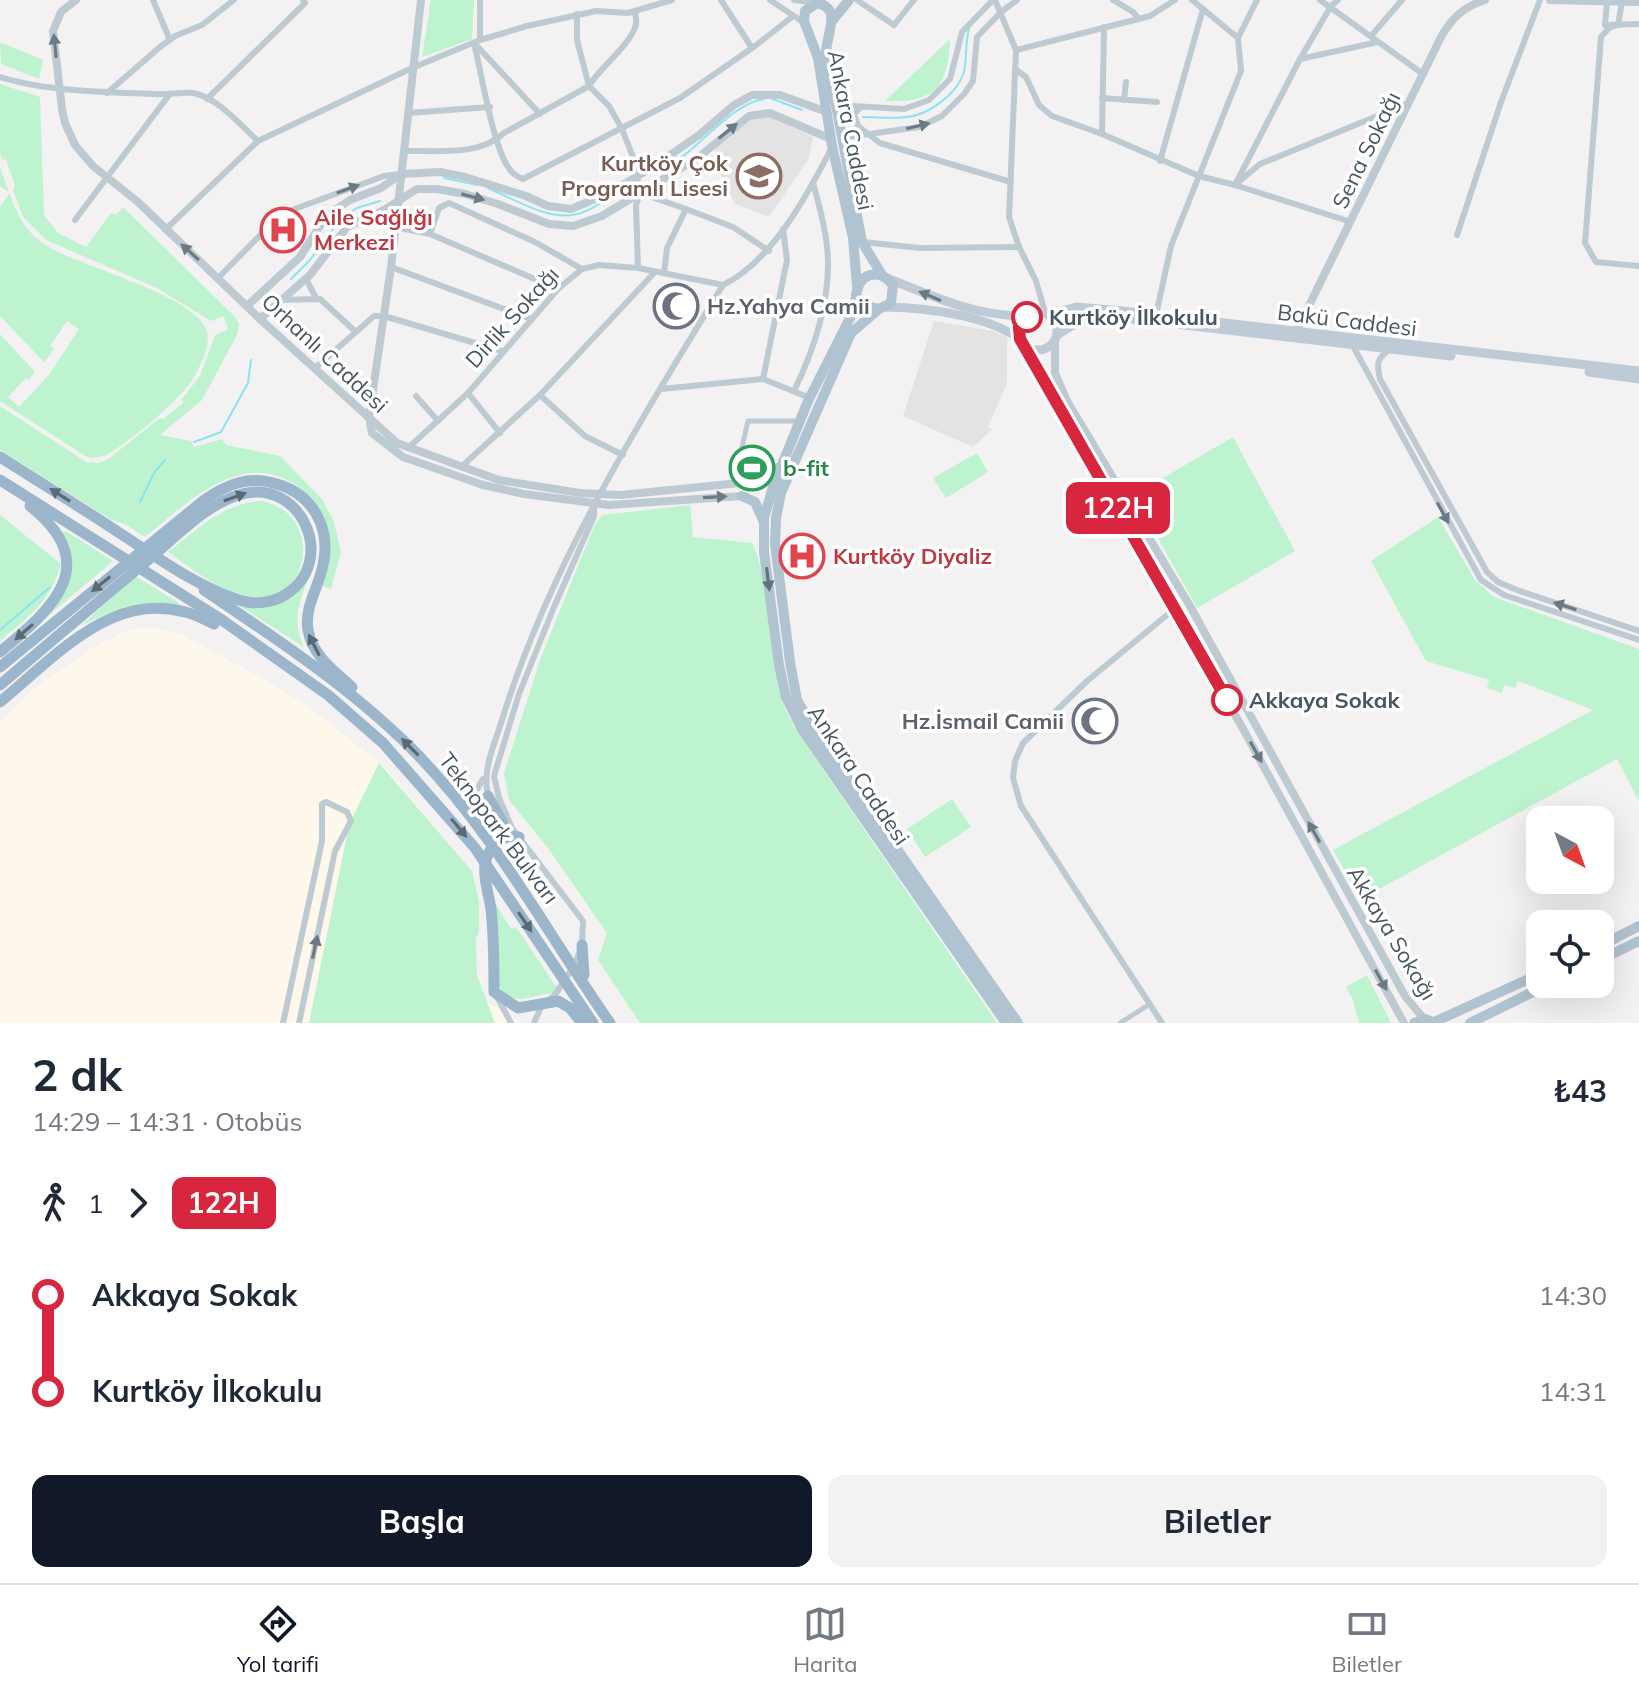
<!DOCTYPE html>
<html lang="tr">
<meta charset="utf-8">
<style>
:root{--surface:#fff;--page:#f2f2f3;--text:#1f2937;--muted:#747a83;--line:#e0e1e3;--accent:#111827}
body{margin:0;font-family:Mulish,sans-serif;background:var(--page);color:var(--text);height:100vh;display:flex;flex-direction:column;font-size:30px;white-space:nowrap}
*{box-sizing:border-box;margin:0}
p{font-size:26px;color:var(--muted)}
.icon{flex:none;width:44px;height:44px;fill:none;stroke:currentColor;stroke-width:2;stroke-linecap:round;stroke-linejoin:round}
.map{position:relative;height:1023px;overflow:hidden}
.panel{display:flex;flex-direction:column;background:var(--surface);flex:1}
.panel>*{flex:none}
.badge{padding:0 16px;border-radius:12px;font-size:28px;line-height:52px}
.needle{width:52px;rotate:139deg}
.buttons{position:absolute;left:1526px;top:806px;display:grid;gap:16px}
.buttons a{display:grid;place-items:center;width:88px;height:88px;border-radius:16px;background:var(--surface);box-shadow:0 8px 32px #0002;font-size:40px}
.map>.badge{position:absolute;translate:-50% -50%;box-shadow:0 0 0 4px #fff}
.legs{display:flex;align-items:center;gap:12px;height:88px;padding:0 32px;font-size:26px}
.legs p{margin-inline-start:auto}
.overview{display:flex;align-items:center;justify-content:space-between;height:136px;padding:0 32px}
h1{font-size:44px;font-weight:700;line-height:60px}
.primary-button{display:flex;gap:16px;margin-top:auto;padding:16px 32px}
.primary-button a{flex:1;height:92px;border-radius:16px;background:var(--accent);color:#fff;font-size:32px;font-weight:700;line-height:92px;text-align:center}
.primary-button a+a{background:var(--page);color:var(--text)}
ul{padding:0 32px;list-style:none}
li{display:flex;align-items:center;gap:28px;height:96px;font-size:30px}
li i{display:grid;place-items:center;width:12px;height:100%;margin:0 10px;background:currentColor}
li i::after{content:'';width:20px;height:20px;margin:-10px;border:6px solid;border-radius:50%;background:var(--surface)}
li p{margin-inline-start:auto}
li:first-child i{background:linear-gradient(#0000 50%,currentColor 0)}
li:last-child i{background:linear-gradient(currentColor 50%,#0000 0)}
.tab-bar{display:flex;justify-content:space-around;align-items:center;height:112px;border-top:2px solid var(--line);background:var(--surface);font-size:22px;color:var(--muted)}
.tab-bar a{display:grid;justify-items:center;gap:4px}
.tab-bar .active{color:var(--accent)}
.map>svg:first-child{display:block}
.commercial{fill:#fdf7ec}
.education{fill:#e5e2e4}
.green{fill:#bef3cf}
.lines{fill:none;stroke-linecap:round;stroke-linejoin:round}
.stream{stroke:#89e4f2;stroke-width:2}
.pedestrian{stroke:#becad2;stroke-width:5}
.minor{stroke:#becad2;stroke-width:6}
.tertiary{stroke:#becad2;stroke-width:8}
.secondary{stroke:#becbd6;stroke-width:9}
.primary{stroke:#b0c3d1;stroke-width:10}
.trunk{stroke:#9bb6ca;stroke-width:11}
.oneway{fill:#6b7a83}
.oneway2{fill:#6b7a84}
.oneway3{fill:#596a76}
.oneway4{fill:#62727d}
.line-1-casing{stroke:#fff;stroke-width:18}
.line-1{stroke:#d7263d;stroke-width:12}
.stop-1-dot{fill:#fff;stroke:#d7263d;stroke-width:4}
.labels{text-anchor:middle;stroke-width:7;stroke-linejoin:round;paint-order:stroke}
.street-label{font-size:22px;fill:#485761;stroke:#fff}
.education-label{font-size:22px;font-weight:bold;fill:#785e54;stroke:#fff;text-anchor:end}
.health-label{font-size:22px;font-weight:bold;fill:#be3a42;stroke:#fff;text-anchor:start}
.worship-label{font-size:22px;font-weight:bold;fill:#5b616d;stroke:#fff;text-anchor:start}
.stop-label{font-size:22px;font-weight:bold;fill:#485761;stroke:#fff;text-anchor:start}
.leisure-label{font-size:22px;font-weight:bold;fill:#27864d;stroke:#fff;text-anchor:start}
</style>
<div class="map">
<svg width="1639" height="1023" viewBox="0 0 1639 1023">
<rect width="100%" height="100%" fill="#f4f1f2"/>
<polygon class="commercial" points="151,627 182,635 260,677 309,707 386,768 472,871 479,901 479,932 476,938 477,975 481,979 484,1000 521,1023 0,1023 0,723 31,691 92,648 128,630"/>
<g class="education">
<polygon points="761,112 813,137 809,158 769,217 735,204 712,157 717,146"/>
<polygon points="934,321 993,331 1007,337 1007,383 988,427 992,429 973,447 903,416"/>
</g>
<g class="green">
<polygon points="431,0 474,0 472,39 422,57"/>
<path d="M950 39C948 88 934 103 885 101Z"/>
<polygon points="0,42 43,60 39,79 1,64"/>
<path d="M0 84 40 97 44 215 58 233 86 247 111 213 116 215 123 207 235 317 239 324 237 335 202 400 160 435 191 441 194 447 222 439 226 445 280 456 322 499 334 522 341 552 331 589 322 586C324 579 329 569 329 562 329 547 320 529 316 514 312 499 305 491 291 482 237 451 184 506 145 537L125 524 112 520 0 450V406L86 462 98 463 107 460 160 418 163 419 183 403 182 399 200 376 215 335 228 329 223 316 211 321 157 288 46 240 23 217 13 190 15 186 6 160 2 159 0 153Z"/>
<path d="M0 167C10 193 16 223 40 241 72 266 191 292 206 329 212 344 202 362 195 375 185 396 126 446 104 456L91 458 84 455 0 401V334L35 372 29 380 26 378 8 397 19 407 49 375 79 329 67 321 50 346 54 349 44 362 0 316V207L10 193 0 186Z"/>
<polygon points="1233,437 1295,551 1197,608 1134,495"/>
<polygon points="977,453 988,472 946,498 933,478"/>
<path d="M261 501C325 512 312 608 249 596 218 591 193 569 168 552 197 530 223 503 261 501Z"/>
<path d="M690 505 693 537 752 543C774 592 769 648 782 700 786 714 795 727 802 739L997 1023H640L598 960 607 933 548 848 509 800 504 773 540 660 595 524 602 515Z"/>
<path d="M0 515 61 564C50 603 29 616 0 641Z"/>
<polygon points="1438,517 1475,580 1494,597 1639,649 1639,801 1617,759 1361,899 1333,850 1593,710 1518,681 1515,688 1504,685 1502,693 1487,688 1489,680 1426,661 1371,561"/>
<path d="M60 532H67L113 561 48 616C73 583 75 570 60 532Z"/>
<path d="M313 565C303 595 289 616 304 647L240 606 266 605Z"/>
<path d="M135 576 179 603 178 607C139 598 115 609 81 626Z"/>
<polygon points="379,763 472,871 479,901 479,932 476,938 477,975 495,1023 309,1023 349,825"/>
<polygon points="952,799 971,827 925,857 907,829"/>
<path d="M495 903 511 929 516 927 561 994C537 989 513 1014 498 984Z"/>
<polygon points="1367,975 1391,1023 1359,1023 1353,1000 1346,987"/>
</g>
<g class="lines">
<g class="stream">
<polyline points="770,98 802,110"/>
<path d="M863 117C878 117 893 119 907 117 929 115 958 93 964 72 967 58 965 43 969 29"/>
<path d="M660 171C669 165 678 160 687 153 707 137 738 102 764 99"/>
<polyline points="444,178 478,185"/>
<path d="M488 188C512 198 545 219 572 215 587 213 599 204 612 196"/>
<polyline points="291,279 310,260 340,220 357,208 380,201"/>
<polyline points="194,442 221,432 248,383 251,360"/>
<polyline points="140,502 154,473 165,460"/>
<polyline points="0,630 49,588"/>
</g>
<g class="pedestrian">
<polyline points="737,483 736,473 748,421 799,421"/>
<polyline points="1120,1023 1150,1004"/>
</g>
<g class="minor">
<polyline points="153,0 170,40"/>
<polyline points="480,0 480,40"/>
<polyline points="721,0 752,48"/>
<polyline points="770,0 803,22"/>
<polyline points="794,0 817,3"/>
<polyline points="857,0 894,25 914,0"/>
<polyline points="995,0 1016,50 1009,217 1019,247 1036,281 1045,312"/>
<polyline points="1113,0 1133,12 1139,19"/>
<polyline points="1192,0 1238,38"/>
<polyline points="1320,0 1423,74"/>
<polyline points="1607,2 1605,25 1639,24"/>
<polyline points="577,14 577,40 589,86 609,106 622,129 633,157 640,193 636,205 638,268"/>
<polyline points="1618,25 1609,28 1601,37 1585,243 1596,262 1639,266"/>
<polyline points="1618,25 1622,2"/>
<polyline points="1371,36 1402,0"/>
<polyline points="1238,38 1257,0"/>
<path d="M474 43C482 75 492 142 508 167 512 174 517 176 523 179L680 98 755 46 792 17"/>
<polyline points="477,46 540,114"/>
<polyline points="1016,50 1150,16 1175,0"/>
<polyline points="1300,59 1331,6 1338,0"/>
<polyline points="1015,69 1026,77 1039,105 1052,116 1102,134 1199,176 1235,185 1260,164 1409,103"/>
<path d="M0 77C50 92 104 92 155 94 167 95 181 92 193 93 217 97 240 125 258 141"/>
<polyline points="107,93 160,47 175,36 202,25 234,0"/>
<polyline points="1102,98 1157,102"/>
<polyline points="207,99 305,3 303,0"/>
<polyline points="1124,100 1126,82"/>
<polyline points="836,105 904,109 929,100 950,79 962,32 993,0"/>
<polyline points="861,107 854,114 858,126 880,143 1011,182"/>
<polyline points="408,113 490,107"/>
<polyline points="1102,134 1104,27"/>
<polyline points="841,138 919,127 942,116 964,94 973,81 977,37 1001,12 1017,0"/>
<path d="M404 151C436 150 479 157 504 133L589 86C600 67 632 44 636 24 637 20 635 16 635 11"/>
<polyline points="1160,161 1203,9"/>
<polyline points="640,193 686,209"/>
<polyline points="75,220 169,95"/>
<polyline points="1351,222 1235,185 1300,59 1378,42"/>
<polyline points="395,227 430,234 558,289"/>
<polyline points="165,230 258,141 412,68 480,40 527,26 596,11 628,13 672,0"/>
<polyline points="430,234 439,208 449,203 535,242 582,269"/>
<polyline points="1457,235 1501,102 1540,0"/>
<polyline points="863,242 920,248 1019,247"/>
<polyline points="391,267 531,319"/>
<polyline points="664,273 667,248 686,209 733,227 769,251"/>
<polyline points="218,278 281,214 384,176 400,174"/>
<polyline points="306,279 316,298"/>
<polyline points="281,300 320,299 356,332"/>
<polyline points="1156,315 1171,246 1241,71 1238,38"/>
<polyline points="1353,346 1481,580 1504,595 1639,640"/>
<path d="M1389 350C1376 359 1377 365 1380 379L1487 572 1498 582 1517 590 1639 631"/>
<polyline points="314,369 374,316 384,316 502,351"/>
<polyline points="763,379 787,260 783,229"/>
<polyline points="661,389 763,379 810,398"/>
<path d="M794 391C812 354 828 307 828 264 828 237 820 208 813 183"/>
<polyline points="468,393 500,433"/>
<polyline points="540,395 585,436 623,455"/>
<polyline points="416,396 438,421"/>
<path d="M408 448 468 393 558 289 582 269 599 265 638 268 723 285C771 262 807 196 831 149"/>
<polyline points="461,467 540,395 655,272"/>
<polyline points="456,796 474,795 483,779"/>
<path d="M488 796C482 769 494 746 502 720 550 564 639 423 723 285"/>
<polyline points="496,995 511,1023"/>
<polyline points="283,1023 322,841 322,804 326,802 347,812 351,821 335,851 299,1023"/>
<polyline points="534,1023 542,1005 554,996 574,966 582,945 583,921 512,828 499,798 494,776 519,694 554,607 594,516 594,504"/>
<polyline points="1162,1023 1021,806 1013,778 1015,761 1023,743 1087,681 1167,615 1178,613"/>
</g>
<g class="tertiary">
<polyline points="76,0 61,12 53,31 62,109 65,123 75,145 93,166 138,202 260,319 397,443 499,480 580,493 621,495 739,483 758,484"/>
<polyline points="421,0 391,267 369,417 372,433 403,457 483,485 524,494 609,505 742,496"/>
<polyline points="1550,0 1639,2"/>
<polyline points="247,306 300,257 323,221 333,211 350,200 381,188 401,174 440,172 465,177 526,196 548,206 571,209 612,192 663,160 699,135 734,105 752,95 780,95 827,112"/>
<polyline points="260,319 310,275 347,227 384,210 417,189 437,189 465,194 498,204 549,224 573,226 602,216 670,175 700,156 749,116 770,113 831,139"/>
<path d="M1296 332 1441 37C1452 18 1463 7 1485 0"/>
<polyline points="1055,341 1055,373 1067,401 1190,606 1405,996 1424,1019"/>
<polyline points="1023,344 1242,727 1404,1023"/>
</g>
<g class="secondary">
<path d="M887 278C934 297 977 317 1029 316"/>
<path d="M886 307C929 308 985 315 1020 339"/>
<circle cx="1038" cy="331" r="19"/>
<polyline points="1051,314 1076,307 1122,311 1639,371"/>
<polyline points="1057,335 1083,319 1107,316 1451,356"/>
<polyline points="1589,372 1639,379"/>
</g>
<g class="primary">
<polyline points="832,21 849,0"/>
<path d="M857 286 853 238 832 146 818 58 804 21 805 11 817 3C843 8 826 34 826 53L862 242 882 275"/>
<polyline points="856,296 853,312 808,401 773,487 764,518 764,552 779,665 786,697 803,731 1006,1023"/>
<path d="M879 309 866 306 856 296C858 273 879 267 893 285L891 303 879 309 851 333 781 493 776 518 775 544 790 662 797 700 812 727 1018 1023"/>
<polyline points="758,484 778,468"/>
<polyline points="742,496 755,502 763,520"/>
<polyline points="1600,946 1639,926"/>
<polyline points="1600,960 1639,941"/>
<polyline points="1434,1022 1540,974"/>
<polyline points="1414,1023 1425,1019 1435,1023"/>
<polyline points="1470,1023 1549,984"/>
</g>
<g class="trunk">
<path d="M0 457C39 482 79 506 118 532 157 557 194 585 239 600 254 605 272 603 285 595 339 561 301 478 242 494 207 503 176 537 148 560 99 601 49 643 0 685"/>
<polyline points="0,480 222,620 328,695 383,743 475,848 593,1023"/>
<path d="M204 590C275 638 350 687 411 748 492 829 545 930 610 1023"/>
<path d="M0 652C52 609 104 565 30 506"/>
<path d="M0 667 203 501C227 484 249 475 277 484 314 495 331 529 323 565 319 587 304 607 308 630 312 655 334 671 352 687"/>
<path d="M0 702C63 650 126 575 214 624"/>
<polyline points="488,796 505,827 500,840"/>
<path d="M519 837C502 833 487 848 485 865 483 879 489 895 491 909 494 936 494 964 494 992L518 1008 558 1001 570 1008 582 1023"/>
<polyline points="582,945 584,975"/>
</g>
</g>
<defs><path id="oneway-solid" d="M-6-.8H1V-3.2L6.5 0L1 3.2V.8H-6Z" transform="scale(2)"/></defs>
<g class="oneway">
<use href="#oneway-solid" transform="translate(55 46) rotate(-96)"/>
<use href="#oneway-solid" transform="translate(918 126) rotate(-13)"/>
<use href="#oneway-solid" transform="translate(728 131) rotate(-39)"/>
<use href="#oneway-solid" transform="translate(348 189) rotate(-20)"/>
<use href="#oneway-solid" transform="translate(473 197) rotate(15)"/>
<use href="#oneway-solid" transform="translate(190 252) rotate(-138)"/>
<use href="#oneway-solid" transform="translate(715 497) rotate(-3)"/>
<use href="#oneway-solid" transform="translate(1443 513) rotate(61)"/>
<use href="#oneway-solid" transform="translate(1565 606) rotate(-162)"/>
<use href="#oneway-solid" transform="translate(1256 752) rotate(61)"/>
<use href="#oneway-solid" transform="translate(1314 832) rotate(-119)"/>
<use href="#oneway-solid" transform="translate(315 947) rotate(-78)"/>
<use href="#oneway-solid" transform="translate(1381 980) rotate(61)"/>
</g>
<use class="oneway2" href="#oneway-solid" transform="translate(930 296) rotate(-157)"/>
<g class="oneway3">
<use href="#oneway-solid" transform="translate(60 495) rotate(-148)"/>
<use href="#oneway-solid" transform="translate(235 497) rotate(-20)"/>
<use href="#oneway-solid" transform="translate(101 584) rotate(141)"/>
<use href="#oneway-solid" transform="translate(24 632) rotate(139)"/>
<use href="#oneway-solid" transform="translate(314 645) rotate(-117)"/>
<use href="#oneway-solid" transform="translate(410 747) rotate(-135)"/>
<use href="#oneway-solid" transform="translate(459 828) rotate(50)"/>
<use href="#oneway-solid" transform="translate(525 922) rotate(56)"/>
</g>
<use class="oneway4" href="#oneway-solid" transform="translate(768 579) rotate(83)"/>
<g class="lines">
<g class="line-1-casing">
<polyline id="line-1" points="1027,317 1019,327 1020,339 1227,700"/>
</g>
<use href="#line-1" class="line-1"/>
</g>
<defs>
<g id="school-ring" transform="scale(2.3)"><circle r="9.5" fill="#fff" stroke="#8d6e63" stroke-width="1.5"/><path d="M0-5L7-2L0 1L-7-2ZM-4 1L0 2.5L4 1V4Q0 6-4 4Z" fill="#8d6e63"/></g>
<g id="hospital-ring" transform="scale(2.3)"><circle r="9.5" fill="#fff" stroke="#e0444e" stroke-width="1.5"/><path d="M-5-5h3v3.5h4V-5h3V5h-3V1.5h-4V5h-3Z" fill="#e0444e"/></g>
<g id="mosque-ring" transform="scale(2.3)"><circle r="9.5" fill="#fff" stroke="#6b7280" stroke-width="1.5"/><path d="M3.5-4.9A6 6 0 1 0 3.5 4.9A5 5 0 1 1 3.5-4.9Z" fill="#6b7280"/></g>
<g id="stadium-ring" transform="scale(2.3)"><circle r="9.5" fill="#fff" stroke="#2e9e5b" stroke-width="1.5"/><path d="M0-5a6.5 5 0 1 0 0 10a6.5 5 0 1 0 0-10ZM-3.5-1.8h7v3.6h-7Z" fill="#2e9e5b"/></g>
</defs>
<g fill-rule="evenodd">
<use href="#school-ring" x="759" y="176"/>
<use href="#hospital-ring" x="283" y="230"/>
<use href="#mosque-ring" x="676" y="306"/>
<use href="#stadium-ring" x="752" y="468"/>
<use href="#hospital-ring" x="802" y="556"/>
<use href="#mosque-ring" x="1095" y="721"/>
</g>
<g class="stop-1-dot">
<circle cx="1027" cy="317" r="14"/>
<circle cx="1227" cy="700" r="14"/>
</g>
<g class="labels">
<g class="street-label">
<text transform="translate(851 130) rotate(79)" y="8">Ankara Caddesi</text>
<text transform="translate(1366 150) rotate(-64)" y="8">Sena Sokağı</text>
<text transform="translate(512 317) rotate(-48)" y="8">Dirlik Sokağı</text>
<text transform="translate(1347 320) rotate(7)" y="8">Bakü Caddesi</text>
<text transform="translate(325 353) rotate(43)" y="8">Orhanlı Caddesi</text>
<text transform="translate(859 775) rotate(56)" y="8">Ankara Caddesi</text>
<text transform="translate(499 828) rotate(53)" y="8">Teknopark Bulvarı</text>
<text transform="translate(1392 933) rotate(59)" y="8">Akkaya Sokağı</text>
</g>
<g class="education-label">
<text x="728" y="171">Kurtköy Çok<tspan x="728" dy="25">Programlı Lisesi</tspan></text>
</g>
<g class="health-label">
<text x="314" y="225">Aile Sağlığı<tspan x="314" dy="25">Merkezi</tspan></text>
<text x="833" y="564">Kurtköy Diyaliz</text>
</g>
<g class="worship-label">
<text x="707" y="314">Hz.Yahya Camii</text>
<text x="1064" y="729" text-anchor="end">Hz.İsmail Camii</text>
</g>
<g class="stop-label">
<text x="1049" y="325">Kurtköy İlkokulu</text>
<text x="1249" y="708">Akkaya Sokak</text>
</g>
<g class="leisure-label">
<text x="783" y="476">b-fit</text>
</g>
</g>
</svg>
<div class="buttons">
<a><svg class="needle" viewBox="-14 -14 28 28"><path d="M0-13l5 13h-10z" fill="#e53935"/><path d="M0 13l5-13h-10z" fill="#747a83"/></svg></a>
<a><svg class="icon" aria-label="locate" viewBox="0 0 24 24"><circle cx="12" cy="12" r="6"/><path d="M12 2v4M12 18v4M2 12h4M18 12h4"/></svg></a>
</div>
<b class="badge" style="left:1118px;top:508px;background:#d7263d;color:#fff">122H</b>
</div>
<section class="panel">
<div class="overview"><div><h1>2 dk</h1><p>14:29 – 14:31 · Otobüs</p></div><b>₺43</b></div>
<div class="legs"><svg class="icon" aria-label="walk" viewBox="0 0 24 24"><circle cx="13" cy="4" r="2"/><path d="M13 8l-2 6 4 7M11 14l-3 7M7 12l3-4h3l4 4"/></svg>1<svg class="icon" aria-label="forward" viewBox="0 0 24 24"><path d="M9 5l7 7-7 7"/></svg><b class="badge" style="background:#d7263d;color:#fff">122H</b></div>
<ul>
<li><i style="color:#d7263d"></i><b>Akkaya Sokak</b><p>14:30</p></li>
<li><i style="color:#d7263d"></i><b>Kurtköy İlkokulu</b><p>14:31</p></li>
</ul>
<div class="primary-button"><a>Başla</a><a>Biletler</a></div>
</section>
<nav class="tab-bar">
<a class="active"><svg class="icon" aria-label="directions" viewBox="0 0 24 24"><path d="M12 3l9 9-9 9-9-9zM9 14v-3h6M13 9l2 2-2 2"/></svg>Yol tarifi</a>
<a><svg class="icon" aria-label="map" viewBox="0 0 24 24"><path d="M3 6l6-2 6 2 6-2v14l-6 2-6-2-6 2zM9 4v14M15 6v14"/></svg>Harita</a>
<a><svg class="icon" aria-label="tickets" viewBox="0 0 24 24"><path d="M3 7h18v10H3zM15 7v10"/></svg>Biletler</a>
</nav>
